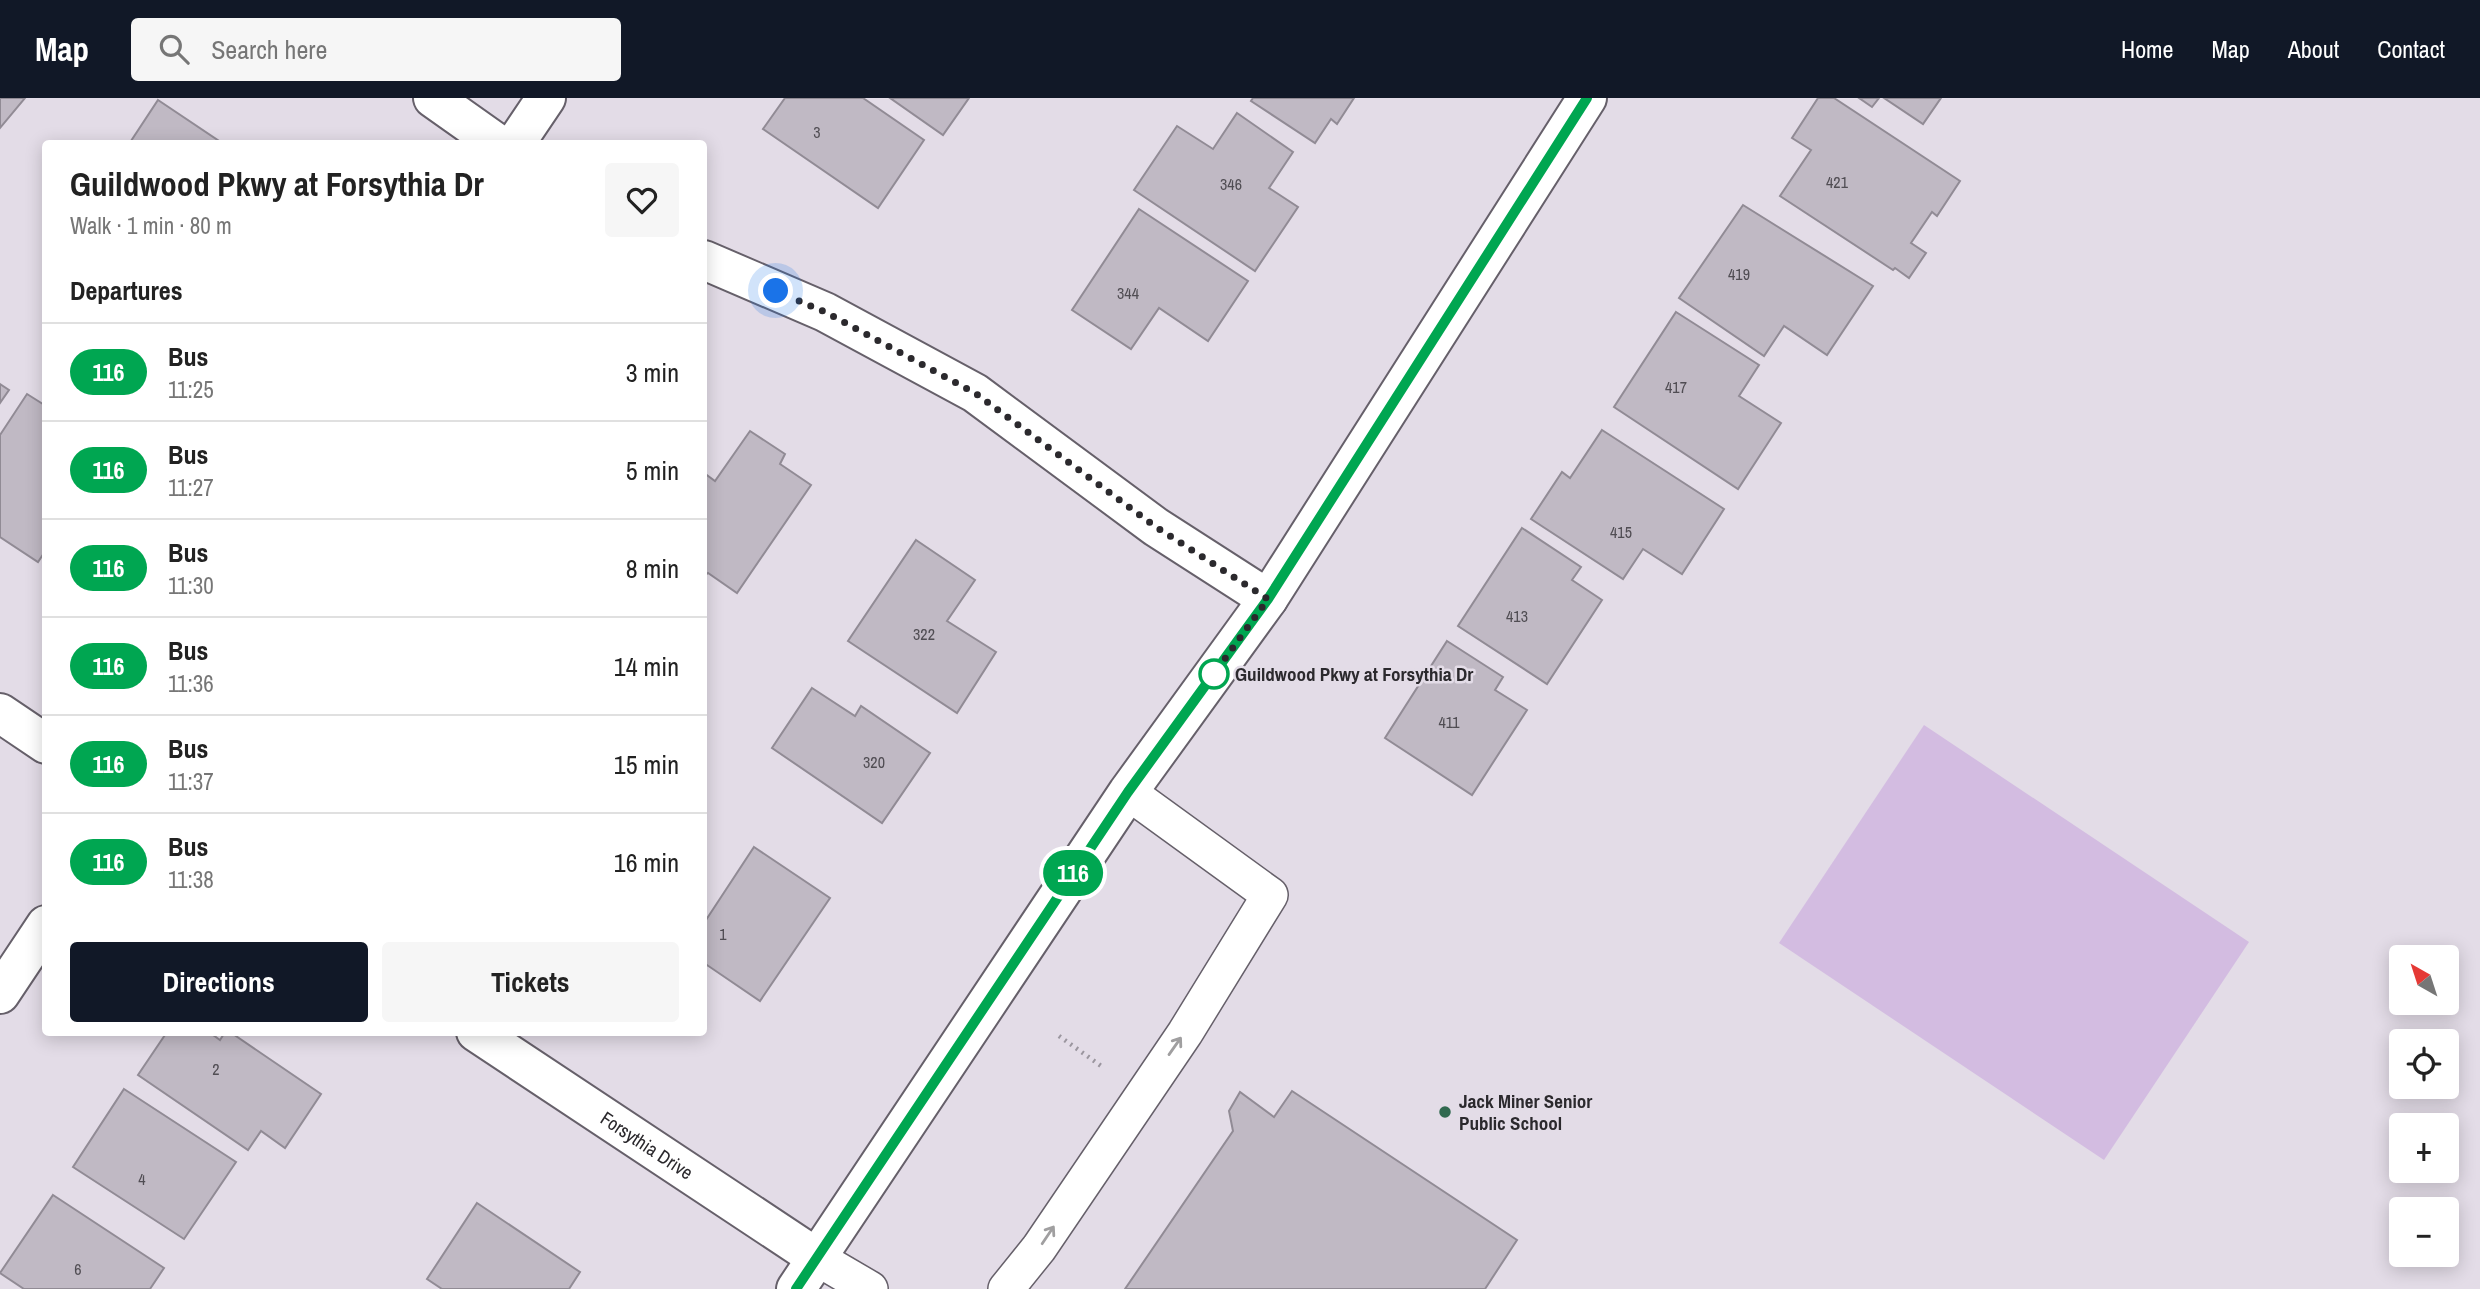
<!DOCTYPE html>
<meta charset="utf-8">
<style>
:root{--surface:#fff;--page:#f6f6f6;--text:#222;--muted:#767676;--line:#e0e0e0;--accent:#111827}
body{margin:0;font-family:"Archivo Narrow",sans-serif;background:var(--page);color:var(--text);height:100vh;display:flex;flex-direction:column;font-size:26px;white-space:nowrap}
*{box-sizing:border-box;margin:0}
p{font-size:23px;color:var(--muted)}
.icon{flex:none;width:38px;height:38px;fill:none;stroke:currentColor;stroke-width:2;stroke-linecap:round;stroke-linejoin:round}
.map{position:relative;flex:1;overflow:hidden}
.panel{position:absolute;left:42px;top:42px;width:665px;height:896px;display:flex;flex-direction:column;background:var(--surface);border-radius:7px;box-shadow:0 4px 18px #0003}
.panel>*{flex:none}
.badge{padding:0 14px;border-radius:23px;font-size:24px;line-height:46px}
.needle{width:46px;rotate:321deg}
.buttons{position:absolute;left:2389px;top:847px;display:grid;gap:14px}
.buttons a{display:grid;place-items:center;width:70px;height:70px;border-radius:7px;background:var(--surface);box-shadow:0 4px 18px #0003;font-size:35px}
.you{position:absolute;width:35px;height:35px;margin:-18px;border:5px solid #fff;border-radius:50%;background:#1a73e8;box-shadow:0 0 0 10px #1a73e833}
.map>.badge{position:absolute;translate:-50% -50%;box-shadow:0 0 0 4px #fff}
h2{padding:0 28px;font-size:26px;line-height:63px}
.round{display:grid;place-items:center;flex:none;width:74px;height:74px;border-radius:7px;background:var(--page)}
.head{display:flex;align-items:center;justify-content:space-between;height:119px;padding:0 28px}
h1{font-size:33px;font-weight:700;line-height:52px}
.primary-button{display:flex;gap:14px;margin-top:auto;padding:14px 28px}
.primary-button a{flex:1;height:80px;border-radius:7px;background:var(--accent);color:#fff;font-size:28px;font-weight:700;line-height:80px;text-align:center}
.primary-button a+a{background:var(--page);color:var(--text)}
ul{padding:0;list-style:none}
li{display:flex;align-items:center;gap:21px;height:98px;padding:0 28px;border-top:2px solid var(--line)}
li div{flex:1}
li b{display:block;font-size:26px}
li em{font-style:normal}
li .badge{min-width:77px;font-weight:700;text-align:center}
header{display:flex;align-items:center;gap:42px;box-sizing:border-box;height:98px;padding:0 35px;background:var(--accent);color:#fff}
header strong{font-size:33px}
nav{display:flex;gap:38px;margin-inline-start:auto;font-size:24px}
.search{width:490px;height:63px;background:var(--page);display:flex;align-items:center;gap:18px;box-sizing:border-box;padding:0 24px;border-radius:7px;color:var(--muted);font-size:26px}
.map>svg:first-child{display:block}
.pitch{fill:#d3bce1}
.building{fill:#c0b9c4;stroke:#918b95;stroke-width:2}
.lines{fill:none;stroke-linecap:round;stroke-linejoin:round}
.lane-casing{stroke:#66606a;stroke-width:38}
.street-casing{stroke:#66606a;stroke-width:42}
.secondary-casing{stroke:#66606a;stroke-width:42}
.path{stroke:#9b969f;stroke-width:4.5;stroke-dasharray:2 5;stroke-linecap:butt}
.lane{stroke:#fff;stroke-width:35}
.street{stroke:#fff;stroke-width:38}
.secondary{stroke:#fff;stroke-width:38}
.oneway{stroke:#a09fa0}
.line-casing{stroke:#fff;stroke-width:16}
.line{stroke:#00a651;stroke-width:10}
.walk{stroke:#2b292d;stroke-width:7;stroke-dasharray:0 12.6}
.stop-dot{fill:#fff;stroke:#00a651;stroke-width:3.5}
.poi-dot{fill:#30684f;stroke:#e3dce7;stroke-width:2.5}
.labels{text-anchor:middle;stroke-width:5;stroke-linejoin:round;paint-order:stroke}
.number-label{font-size:16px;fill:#504d53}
.stop-label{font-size:19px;font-weight:bold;fill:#2b292d;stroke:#e3dce7;text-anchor:start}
.poi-label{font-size:19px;font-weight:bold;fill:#2b292d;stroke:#e3dce7;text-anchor:start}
.street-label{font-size:19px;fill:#2b292d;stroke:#e3dce7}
</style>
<header>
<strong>Map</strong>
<div class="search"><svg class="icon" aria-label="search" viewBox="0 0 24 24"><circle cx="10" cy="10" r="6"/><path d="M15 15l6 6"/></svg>Search here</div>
<nav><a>Home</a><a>Map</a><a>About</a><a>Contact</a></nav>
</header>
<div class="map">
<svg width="2480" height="1191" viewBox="0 0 2480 1191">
<rect width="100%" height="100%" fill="#e3dce7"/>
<polygon class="pitch" points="1924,627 2249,844 2104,1062 1779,845"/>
<g class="building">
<polygon points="0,0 25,0 0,30"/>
<polygon points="785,0 863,0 924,42 878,110 763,31"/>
<polygon points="890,0 969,0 943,37"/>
<polygon points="1253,0 1354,0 1337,26 1331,21 1315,45 1251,3"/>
<polygon points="1818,0 1834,0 1960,83 1937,118 1932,114 1911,145 1926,155 1909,180 1895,170 1893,172 1780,98 1811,52 1792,40"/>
<polygon points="1859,0 1879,0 1872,9"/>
<polygon points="1884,0 1941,0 1923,26"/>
<polygon points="158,2 222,45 221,46 129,46"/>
<polygon points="1237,15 1293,54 1269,90 1298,109 1255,173 1134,92 1177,28 1213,51"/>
<polygon points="1743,107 1873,188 1827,257 1784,228 1764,258 1679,200"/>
<polygon points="1139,111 1248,183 1208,243 1159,210 1131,251 1072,212"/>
<polygon points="1676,214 1759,267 1739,298 1781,325 1738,391 1614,309"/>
<polygon points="0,286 9,292 0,305"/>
<polygon points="27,296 46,308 46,452 38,464 0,439 0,337"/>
<polygon points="1602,332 1724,411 1682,476 1643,451 1623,481 1531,421 1562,374 1570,380"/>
<polygon points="750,333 785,356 780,366 811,387 737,495 708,475 704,478 704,375 715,383"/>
<polygon points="1522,430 1581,469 1572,482 1602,502 1547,586 1458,528"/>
<polygon points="916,442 975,482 947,523 996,554 957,615 848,543"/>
<polygon points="1447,543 1503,579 1495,592 1527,612 1472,697 1385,640"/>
<polygon points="812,590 855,618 861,608 930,655 882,725 772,650"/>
<polygon points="754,749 830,800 760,903 707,867 704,871 704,825"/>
<polygon points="167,934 209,934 220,942 225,934 230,934 321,996 285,1050 261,1033 248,1052 138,977"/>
<polygon points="124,991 236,1064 184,1141 73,1069"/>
<polygon points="1292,993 1517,1142 1485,1191 1125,1191 1233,1033 1229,1013 1240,994 1274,1019"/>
<polygon points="53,1097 164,1170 150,1191 24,1191 0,1175"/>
<polygon points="477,1105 580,1174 569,1191 442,1191 427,1181"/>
</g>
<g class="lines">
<g class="lane-casing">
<g id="lane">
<polyline points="817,1160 870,1191"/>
<polyline points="1006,1191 1039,1150 1185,935 1270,797 1128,694"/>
</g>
</g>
<g class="street-casing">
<g id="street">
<polyline points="433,0 498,46"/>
<polyline points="515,46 546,0"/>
<polyline points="704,162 825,214 975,295 1156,429 1268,501"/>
<polyline points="0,615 46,646"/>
<polyline points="0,896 46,827"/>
<path id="s1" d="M476 934 817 1160"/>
</g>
</g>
<g class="secondary-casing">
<polyline id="secondary" points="796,1191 1128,694 1268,501 1587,0"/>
</g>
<polyline class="path" points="1059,938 1104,970"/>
<use href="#lane" class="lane"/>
<use href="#street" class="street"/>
<use href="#secondary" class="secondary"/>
</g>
<defs><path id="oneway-shaft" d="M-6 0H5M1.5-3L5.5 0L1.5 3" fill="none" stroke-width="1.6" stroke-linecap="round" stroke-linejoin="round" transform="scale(1.75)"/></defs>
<g class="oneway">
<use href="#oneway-shaft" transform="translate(1175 948) rotate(-55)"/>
<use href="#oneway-shaft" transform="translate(1048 1137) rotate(-56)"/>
</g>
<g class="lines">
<g class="line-casing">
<polyline id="line" points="796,1191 1128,694 1268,501 1587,0"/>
</g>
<use href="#line" class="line"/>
<polyline class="walk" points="776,193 825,214 975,295 1156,429 1268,501 1214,576"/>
</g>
<circle class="stop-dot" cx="1214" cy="576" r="14"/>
<circle class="poi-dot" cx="1445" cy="1014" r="7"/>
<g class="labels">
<g class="number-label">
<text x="817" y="40">3</text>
<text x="1837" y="90">421</text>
<text x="1231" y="92">346</text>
<text x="1739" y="182">419</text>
<text x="1128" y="201">344</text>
<text x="1676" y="295">417</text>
<text x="1621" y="440">415</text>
<text x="1517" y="524">413</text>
<text x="924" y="542">322</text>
<text x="1449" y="630">411</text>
<text x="874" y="670">320</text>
<text x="723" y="842">1</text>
<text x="216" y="977">2</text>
<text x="142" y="1087">4</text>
<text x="78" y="1177">6</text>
</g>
<g class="stop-label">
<text x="1235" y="583">Guildwood Pkwy at Forsythia Dr</text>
</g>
<g class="poi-label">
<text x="1459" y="1010">Jack Miner Senior<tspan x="1459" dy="22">Public School</tspan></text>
</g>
<g class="street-label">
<text dy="7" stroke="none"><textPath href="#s1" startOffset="205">Forsythia Drive</textPath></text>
</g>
</g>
</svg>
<div class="buttons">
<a><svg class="needle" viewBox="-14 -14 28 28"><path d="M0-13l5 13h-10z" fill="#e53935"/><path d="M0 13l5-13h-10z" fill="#767676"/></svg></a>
<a><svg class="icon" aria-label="locate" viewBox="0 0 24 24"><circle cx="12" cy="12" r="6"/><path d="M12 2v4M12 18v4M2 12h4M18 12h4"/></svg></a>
<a>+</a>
<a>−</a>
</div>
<div class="you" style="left:776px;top:193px"></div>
<b class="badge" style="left:1073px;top:775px;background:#00a651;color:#fff">116</b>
<section class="panel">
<div class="head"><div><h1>Guildwood Pkwy at Forsythia Dr</h1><p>Walk · 1 min · 80 m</p></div><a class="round"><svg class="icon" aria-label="heart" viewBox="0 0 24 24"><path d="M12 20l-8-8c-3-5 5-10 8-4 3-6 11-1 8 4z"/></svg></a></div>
<h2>Departures</h2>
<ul>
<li><span class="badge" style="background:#00a651;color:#fff">116</span><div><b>Bus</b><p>11:25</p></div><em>3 min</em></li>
<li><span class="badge" style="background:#00a651;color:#fff">116</span><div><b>Bus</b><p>11:27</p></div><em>5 min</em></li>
<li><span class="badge" style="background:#00a651;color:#fff">116</span><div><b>Bus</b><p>11:30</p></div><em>8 min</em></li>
<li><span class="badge" style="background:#00a651;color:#fff">116</span><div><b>Bus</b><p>11:36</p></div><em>14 min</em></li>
<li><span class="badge" style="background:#00a651;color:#fff">116</span><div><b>Bus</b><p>11:37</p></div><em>15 min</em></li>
<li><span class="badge" style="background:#00a651;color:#fff">116</span><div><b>Bus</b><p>11:38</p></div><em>16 min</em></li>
</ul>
<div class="primary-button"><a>Directions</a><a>Tickets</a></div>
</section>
</div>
